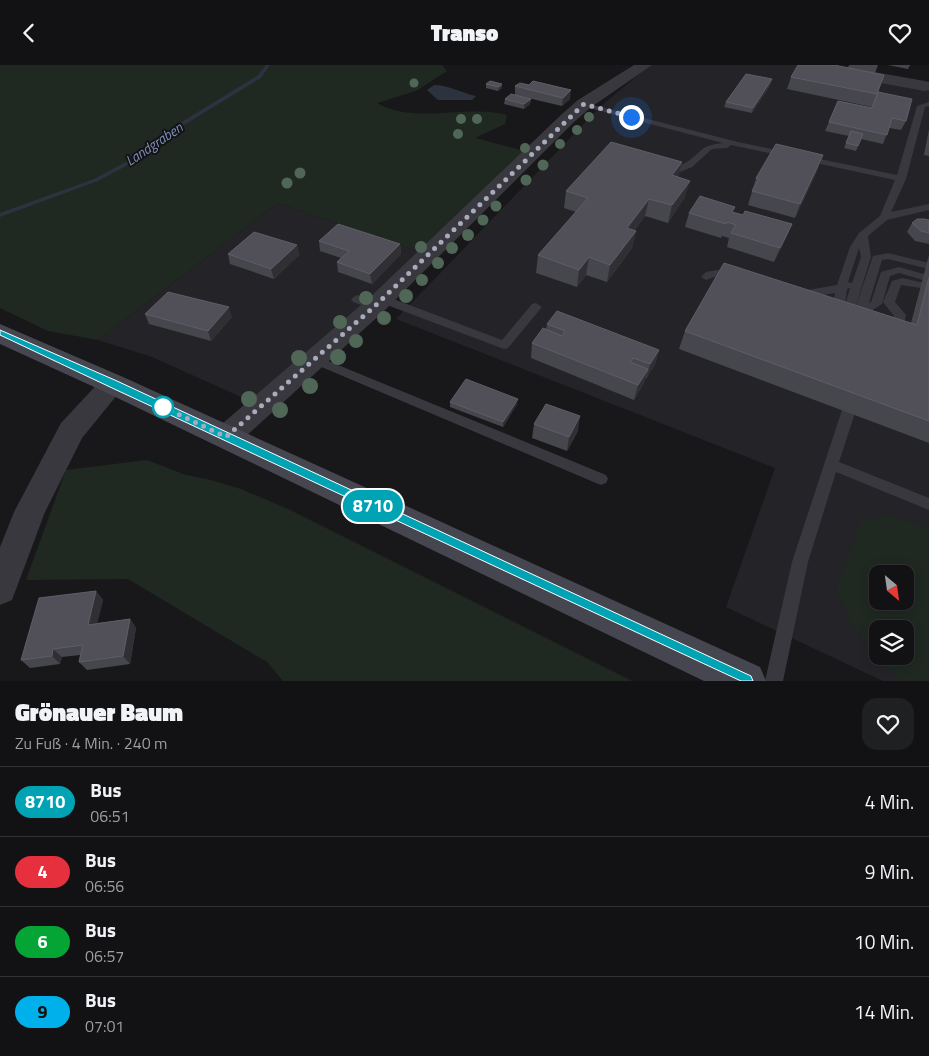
<!DOCTYPE html>
<html lang="de">
<meta charset="utf-8">
<style>
:root{--surface:#121214;--page:#1f2022;--text:#f1f3f6;--muted:#9c9ea0;--line:#313234}
body{margin:0;font-family:"Titillium Web",sans-serif;background:var(--page);color:var(--text);height:100vh;display:flex;flex-direction:column;font-size:19px;white-space:nowrap}
*{box-sizing:border-box;margin:0}
p{font-size:16px;color:var(--muted)}
.icon{flex:none;width:28px;height:28px;fill:none;stroke:currentColor;stroke-width:2;stroke-linecap:round;stroke-linejoin:round}
.map{position:relative;height:616px;overflow:hidden}
.side{display:flex;flex-direction:column;background:var(--surface);flex:1}
.side>*{flex:none}
.badge{padding:0 10px;border-radius:16px;font-size:18px;line-height:32px}
.needle{width:32px;rotate:151deg}
.tools{position:absolute;left:869px;top:500px;display:grid;gap:10px}
.tools a{display:grid;place-items:center;width:45px;height:45px;border-radius:10px;background:var(--surface);box-shadow:0 2px 12px #0003,0 0 0 1px var(--line);font-size:25px}
.you{position:absolute;width:25px;height:25px;margin:-12px;border:4px solid #fff;border-radius:50%;background:#1a73e8;box-shadow:0 0 0 8px #1a73e833}
.map>.badge{position:absolute;translate:-50% -50%;box-shadow:0 0 0 2px #fff}
.round{display:grid;place-items:center;flex:none;width:52px;height:52px;border-radius:15px;background:var(--page)}
.headline{display:flex;align-items:center;justify-content:space-between;height:85px;padding:0 15px}
h1{font-size:24px;font-weight:800;line-height:38px}
ul{padding:0;list-style:none}
li{display:flex;align-items:center;gap:15px;height:70px;padding:0 15px;border-top:1px solid var(--line)}
li div{flex:1}
li b{display:block;font-size:19px}
li em{font-style:normal}
li .badge{min-width:55px;font-weight:700;text-align:center}
header{display:flex;justify-content:space-between;align-items:center;height:65px;padding:0 15px;background:var(--surface);font-size:22px;font-weight:800}
.map>svg:first-child{display:block}
.built{fill:#242327;fill-rule:evenodd}
.green{fill:#1f2922;fill-rule:evenodd}
.water{fill:#2c333f}
.lines{fill:none;stroke-linecap:round;stroke-linejoin:round}
.stream{fill:#2c333f;fill-rule:evenodd}
.lane{fill:#39383f;fill-rule:evenodd}
.street{fill:#39383f;fill-rule:evenodd}
.secondary{fill:#464650;fill-rule:evenodd}
.tree{fill:#506758}
.wall{fill:#46464d}
.shaded-wall{fill:#2f2f34}
.building{fill:#515059;stroke:#5f5e68}
.line{fill:#00a3b4;stroke:#fff}
.walk{stroke:#a9aabb;stroke-width:5;stroke-dasharray:0 9}
.stop-dot{fill:#fff;stroke:#00a3b4;stroke-width:2.5}
.labels{text-anchor:middle;stroke-width:4;stroke-linejoin:round;paint-order:stroke}
.far-water-label{font-size:14px;font-style:italic;fill:#7d90b8;stroke:#131315}
</style>
<header><svg class="icon" aria-label="back" viewBox="0 0 24 24"><path d="M15 5l-7 7 7 7"/></svg>Transo<svg class="icon" aria-label="heart" viewBox="0 0 24 24"><path d="M12 20l-8-8c-3-5 5-10 8-4 3-6 11-1 8 4z"/></svg></header>
<div class="map">
<svg width="929" height="616" viewBox="0 0 929 616">
<rect width="100%" height="100%" fill="#18181a"/>
<g class="built">
<path d="M650 0H808L929 22V616H883L726 542 775 403 396 254 601 41ZM878 509H905V536H878ZM878 564H905V591H878Z"/>
<polygon points="278,138 429,190 263,342 152,292 98,275"/>
</g>
<g class="green">
<path d="M0 0H442L447 6 416 26 377 38C416 60 465 39 507 50L505 59 475 73 533 88 429 190 278 138 98 275 48 266 0 243Z"/>
<polygon points="147,395 186,410 211,415 241,424 288,444 632,616 283,616 267,597 128,514 26,515 66,405"/>
<path d="M888 450 929 464V616H902L882 598 853 561 836 524 862 455ZM878 509H905V536H878ZM878 564H905V591H878Z"/>
</g>
<path class="water" d="M434 20C448 20 462 28 476 31L472 35H438L427 25Z"/>
<g class="lines">
<polygon class="stream" points="266,0 270,0 261,13 184,60 139,94 98,116 0,152 0,148 94,114 135,92 180,58 257,11"/>
<g class="lane">
<path d="M581 37 738 77 897 110 917 41 929 37V41L925 42 906 114 891 147 929 139V145L887 155 868 171 871 192 854 246 873 191 888 188 929 198V204L888 194 882 195 869 238 871 237 881 207 899 202 927 210 928 212 923 215 899 208 890 211 882 239 865 250 861 260H853L846 252 841 255 837 254 832 248 835 228 802 234 796 230 802 226 837 220 850 182 859 168 880 151 895 115 731 80 727 83 712 84 692 102 680 107H662V103C670 101 678 103 685 98 704 87 697 81 723 78L581 41ZM859 183 861 192 852 218 848 217ZM850 223 845 240 847 224Z"/>
<polygon points="717,205 739,210 740,212 735,215 717,211 706,215 701,212 706,207"/>
<polygon points="902,213 925,218 927,220 921,223 901,220 895,237 906,250 902,270 896,274 890,270 894,251 883,237 892,216"/>
<polygon points="357,230 379,238 381,241 375,245 353,237 351,234"/>
<polygon points="383,230 502,275 532,239 536,238 542,242 508,283 504,284 379,237 377,234"/>
<polygon points="316,291 606,410 608,414 606,418 601,420 596,418 312,298 310,295 312,292"/>
<polygon points="848,343 853,344 855,348 839,397 929,433 929,445 836,407 808,497 783,616 765,616 792,497 841,348 843,344"/>
</g>
<g class="street">
<polygon points="634,0 652,0 590,43 574,57 383,247 236,380 226,383 216,380 212,372 216,364 367,235 562,49 578,35"/>
<polygon points="800,0 834,0 925,16 929,17 929,25 925,26 808,5 803,3"/>
<polygon points="113,309 122,312 126,319 82,373 45,447 12,535 0,540 0,482 14,447 61,358 104,312"/>
</g>
<polygon class="secondary" points="0,259 123,312 760,602 766,616 704,616 103,326 0,279"/>
</g>
<g class="tree">
<circle cx="414" cy="18" r="4.5"/>
<circle cx="589" cy="52" r="5"/>
<circle cx="461" cy="54" r="5"/>
<circle cx="477" cy="54" r="5"/>
<circle cx="577" cy="65" r="5"/>
<circle cx="458" cy="69" r="5"/>
<circle cx="560" cy="79" r="5"/>
<circle cx="525" cy="83" r="5"/>
<circle cx="543" cy="100" r="5.5"/>
<circle cx="300" cy="108" r="5.5"/>
<circle cx="526" cy="115" r="5.5"/>
<circle cx="287" cy="118" r="5.5"/>
<circle cx="496" cy="141" r="5.5"/>
<circle cx="483" cy="155" r="5.5"/>
<circle cx="468" cy="170" r="6"/>
<circle cx="421" cy="182" r="6"/>
<circle cx="452" cy="183" r="6"/>
<circle cx="438" cy="198" r="6"/>
<circle cx="422" cy="215" r="6"/>
<circle cx="406" cy="231" r="7"/>
<circle cx="366" cy="233" r="7"/>
<circle cx="384" cy="253" r="7"/>
<circle cx="340" cy="257" r="7"/>
<circle cx="356" cy="276" r="7"/>
<circle cx="338" cy="292" r="8"/>
<circle cx="299" cy="293" r="8"/>
<circle cx="310" cy="321" r="8"/>
<circle cx="249" cy="334" r="8"/>
<circle cx="280" cy="345" r="8"/>
</g>
<g class="wall">
<polygon points="849,0 878,0 875,8 878,27 906,56 901,65 889,63 883,79 861,74 856,86 844,83 849,71 825,66 838,36 871,43 872,42 787,24 791,12 848,3"/>
<polygon points="888,0 910,0 908,4"/>
<polygon points="486,19 502,19 502,23 498,26 486,23"/>
<polygon points="771,19 752,48 724,42 726,37"/>
<polygon points="515,21 570,34 562,41 515,30"/>
<polygon points="505,34 531,34 530,39 524,44 504,39"/>
<polygon points="929,64 929,91 924,90"/>
<polygon points="682,97 678,112 685,132 668,158 645,151 634,166 636,166 632,183 607,217 586,210 577,222 536,208 538,190 576,147 564,143 566,126"/>
<polygon points="818,104 795,153 748,140 756,113"/>
<polygon points="733,147 743,150 792,159 786,173 774,197 727,182 729,173 722,171 721,173 685,162 689,148"/>
<polygon points="929,155 929,179 915,176 907,167 912,158"/>
<polygon points="319,176 400,179 401,189 372,219 338,207 337,197 341,193 320,186"/>
<polygon points="297,180 299,190 274,214 230,199 228,189"/>
<polygon points="929,190 929,378 679,284 685,266 911,258"/>
<polygon points="145,249 232,252 211,276 149,259"/>
<polygon points="547,259 659,285 655,299 646,314 645,313 644,318 634,335 531,293 532,278 546,265"/>
<polygon points="450,337 517,339 503,362 450,342"/>
<polygon points="534,359 578,366 567,386 532,373"/>
<polygon points="96,526 103,535 97,558 130,554 136,563 130,599 87,605 79,597 80,590 62,592 60,599 30,603 21,595"/>
</g>
<g class="shaded-wall">
<polygon points="772,14 771,19 752,48 753,43"/>
<polygon points="502,19 502,23 498,26 499,22"/>
<polygon points="571,25 570,34 562,41 563,33"/>
<polygon points="531,34 530,39 524,44 524,39"/>
<polygon points="823,90 818,104 795,153 800,139"/>
<polygon points="682,97 678,113 672,110"/>
<polygon points="690,116 685,132 668,158 672,140"/>
<polygon points="649,134 645,151 623,180 627,163"/>
<polygon points="792,159 786,173 774,197 780,183"/>
<polygon points="636,166 632,183 607,217 610,200"/>
<polygon points="400,179 401,189 372,219 370,209"/>
<polygon points="297,180 299,190 274,214 271,204"/>
<polygon points="589,192 586,210 577,222 579,205"/>
<polygon points="229,242 232,252 211,276 208,266"/>
<polygon points="659,285 655,299 646,314 650,299"/>
<polygon points="648,304 644,318 634,335 638,320"/>
<polygon points="518,334 517,339 503,362 503,357"/>
<polygon points="580,351 578,366 567,386 569,372"/>
<polygon points="96,526 103,535 95,568 88,560"/>
<polygon points="130,554 136,563 130,599 123,591"/>
<polygon points="53,584 62,592 60,599 52,591"/>
</g>
<g class="building">
<polygon points="798,0 834,0 884,10 877,29 791,12"/>
<polygon points="746,9 772,14 753,43 726,37"/>
<polygon points="490,16 502,19 499,22 486,19"/>
<polygon points="533,16 571,25 563,33 515,21 520,18 529,20"/>
<polygon points="878,27 912,34 906,56 892,53 887,70 829,57 838,36 872,43"/>
<polygon points="511,29 531,34 524,39 505,34"/>
<polygon points="851,66 863,69 858,81 846,78"/>
<polygon points="611,77 682,97 672,110 690,116 672,140 649,134 627,163 636,166 610,200 589,192 579,205 538,190 588,133 566,126"/>
<polygon points="776,79 823,90 800,139 752,126 759,114 756,113"/>
<polygon points="700,131 735,142 732,147 743,150 745,146 792,159 780,183 731,168 736,160 727,157 726,159 689,148"/>
<polygon points="917,154 924,154 929,155 929,168 921,166 912,158"/>
<polygon points="338,159 400,179 370,209 337,197 349,186 319,176"/>
<polygon points="254,167 297,180 271,204 228,189"/>
<polygon points="724,198 917,260 929,212 929,356 685,266"/>
<polygon points="168,227 229,242 208,266 145,249"/>
<polygon points="557,246 659,285 650,299 633,293 630,297 648,304 638,320 532,278 543,263 562,271 565,266 547,259"/>
<polygon points="466,314 518,334 503,357 450,337"/>
<polygon points="546,339 580,351 569,372 534,359"/>
<polygon points="96,526 88,560 130,554 123,591 79,597 83,580 53,584 52,591 21,595 39,533"/>
</g>
<polygon class="line" points="0,265 117,316 751,611 753,616 741,616 110,322 0,270"/>
<g class="lines">
<polyline class="walk" points="163,342 226,372 375,241 584,39 631,52"/>
</g>
<circle class="stop-dot" cx="163" cy="342" r="10"/>
<g class="labels">
<g class="far-water-label">
<text transform="translate(154 79) rotate(-34)" y="5">Landgraben</text>
</g>
</g>
</svg>
<div class="tools">
<a><svg class="needle" viewBox="-14 -14 28 28"><path d="M0-13l5 13h-10z" fill="#e53935"/><path d="M0 13l5-13h-10z" fill="#9c9ea0"/></svg></a>
<a><svg class="icon" aria-label="layers" viewBox="0 0 24 24"><path d="M12 4l9 5-9 5-9-5zM3 14l9 5 9-5"/></svg></a>
</div>
<div class="you" style="left:631px;top:52px"></div>
<b class="badge" style="left:373px;top:441px;background:#00a3b4;color:#fff">8710</b>
</div>
<section class="side">
<div class="headline"><div><h1>Grönauer Baum</h1><p>Zu Fuß · 4 Min. · 240 m</p></div><a class="round"><svg class="icon" aria-label="heart" viewBox="0 0 24 24"><path d="M12 20l-8-8c-3-5 5-10 8-4 3-6 11-1 8 4z"/></svg></a></div>
<ul>
<li><span class="badge" style="background:#00a3b4;color:#fff">8710</span><div><b>Bus</b><p>06:51</p></div><em>4 Min.</em></li>
<li><span class="badge" style="background:#e7303d;color:#fff">4</span><div><b>Bus</b><p>06:56</p></div><em>9 Min.</em></li>
<li><span class="badge" style="background:#04a535;color:#fff">6</span><div><b>Bus</b><p>06:57</p></div><em>10 Min.</em></li>
<li><span class="badge" style="background:#00b0ea;color:#111">9</span><div><b>Bus</b><p>07:01</p></div><em>14 Min.</em></li>
</ul>
</section>
